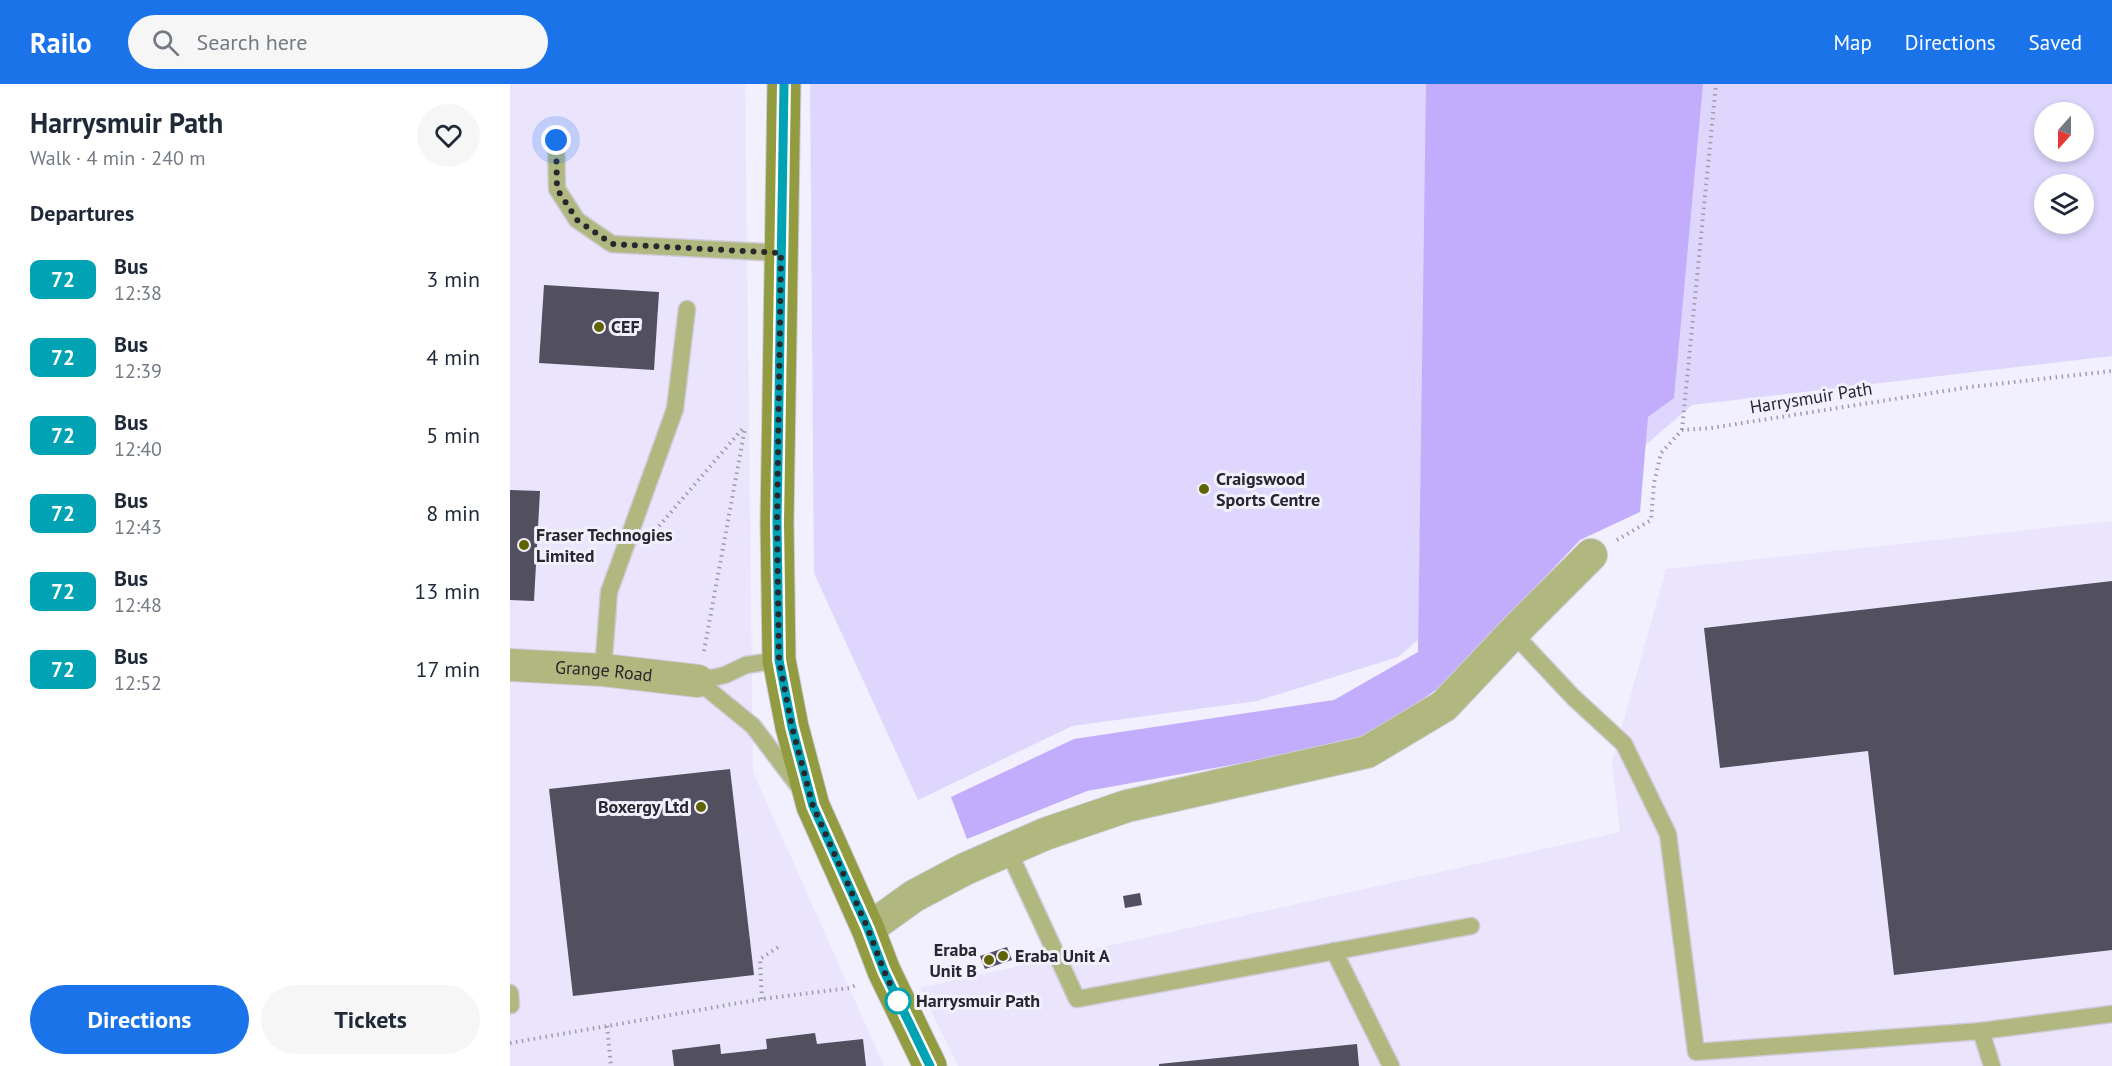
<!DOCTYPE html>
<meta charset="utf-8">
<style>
:root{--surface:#fff;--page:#f6f6f7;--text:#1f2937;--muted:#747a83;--accent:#1a73e8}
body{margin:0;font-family:"PT Sans",sans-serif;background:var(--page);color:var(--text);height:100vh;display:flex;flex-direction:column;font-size:22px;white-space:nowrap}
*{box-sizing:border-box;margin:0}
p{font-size:20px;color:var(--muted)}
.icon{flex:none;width:33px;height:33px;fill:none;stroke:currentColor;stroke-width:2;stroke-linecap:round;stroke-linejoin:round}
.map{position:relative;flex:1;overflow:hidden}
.details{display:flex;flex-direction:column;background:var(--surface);width:510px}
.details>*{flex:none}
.badge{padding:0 12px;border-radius:9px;font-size:21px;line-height:39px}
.needle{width:39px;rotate:201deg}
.tools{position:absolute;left:1524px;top:18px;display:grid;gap:12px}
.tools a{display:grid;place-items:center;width:60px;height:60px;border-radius:50%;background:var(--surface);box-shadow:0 3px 9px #0003;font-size:30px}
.you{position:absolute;width:30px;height:30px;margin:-15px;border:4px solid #fff;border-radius:50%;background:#1a73e8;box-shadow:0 0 0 9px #1a73e833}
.map>.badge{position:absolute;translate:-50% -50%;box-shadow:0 0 0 3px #fff}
h2{padding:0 30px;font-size:22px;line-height:54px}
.round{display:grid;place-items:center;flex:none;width:63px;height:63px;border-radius:32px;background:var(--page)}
.head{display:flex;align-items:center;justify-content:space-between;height:102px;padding:0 30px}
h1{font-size:28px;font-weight:700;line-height:45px}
.button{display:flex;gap:12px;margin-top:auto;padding:12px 30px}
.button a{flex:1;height:69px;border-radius:36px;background:var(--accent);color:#fff;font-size:24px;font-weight:700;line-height:69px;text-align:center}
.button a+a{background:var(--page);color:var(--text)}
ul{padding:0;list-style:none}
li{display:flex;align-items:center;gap:18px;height:78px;padding:0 30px}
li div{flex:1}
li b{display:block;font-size:22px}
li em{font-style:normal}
li .badge{min-width:66px;font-weight:700;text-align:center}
header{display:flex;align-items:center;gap:36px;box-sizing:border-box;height:84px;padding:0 30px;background:var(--accent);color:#fff}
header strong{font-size:28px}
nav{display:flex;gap:33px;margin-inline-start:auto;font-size:21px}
.search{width:420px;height:54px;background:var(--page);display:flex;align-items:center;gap:15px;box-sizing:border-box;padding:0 21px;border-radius:33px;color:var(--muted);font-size:22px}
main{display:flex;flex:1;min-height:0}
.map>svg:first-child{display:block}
.built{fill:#eae4fd}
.green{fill:#dfd6fd;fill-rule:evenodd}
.forest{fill:#c1adfb}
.building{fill:#524f5e}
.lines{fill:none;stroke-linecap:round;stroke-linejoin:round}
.lane-casing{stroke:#cecbd9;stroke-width:19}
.street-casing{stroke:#cecbd9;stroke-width:34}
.secondary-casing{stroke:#cecbd9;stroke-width:35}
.path{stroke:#9e9ca8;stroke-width:4;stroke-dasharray:1.5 4.5;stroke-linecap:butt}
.lane{stroke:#b1b87f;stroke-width:16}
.street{stroke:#b1b87f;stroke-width:32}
.secondary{stroke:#929b40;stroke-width:33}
.line-casing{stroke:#fff;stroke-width:14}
.line{stroke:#00a3b4;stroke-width:9}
.walk{stroke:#29272e;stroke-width:6;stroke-dasharray:0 10.8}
.poi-dot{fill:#5e6402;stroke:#f2effe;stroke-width:2}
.stop-dot{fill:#fff;stroke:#00a3b4;stroke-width:3}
.labels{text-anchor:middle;stroke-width:6;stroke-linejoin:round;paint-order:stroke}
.poi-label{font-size:18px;font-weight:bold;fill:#29272e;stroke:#f2effe;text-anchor:start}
.street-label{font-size:18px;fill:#29272e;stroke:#f2effe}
.stop-label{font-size:18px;font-weight:bold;fill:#29272e;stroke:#f2effe;text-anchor:start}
</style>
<header>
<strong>Railo</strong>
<div class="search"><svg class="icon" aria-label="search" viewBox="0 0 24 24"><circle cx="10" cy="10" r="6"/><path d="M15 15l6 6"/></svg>Search here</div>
<nav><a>Map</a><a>Directions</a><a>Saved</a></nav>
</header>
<main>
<section class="details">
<div class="head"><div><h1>Harrysmuir Path</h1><p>Walk · 4 min · 240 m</p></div><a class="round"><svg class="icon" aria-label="heart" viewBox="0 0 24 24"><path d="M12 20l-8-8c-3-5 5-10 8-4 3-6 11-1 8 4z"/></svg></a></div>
<h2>Departures</h2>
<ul>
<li><span class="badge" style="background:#00a3b4;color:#fff">72</span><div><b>Bus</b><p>12:38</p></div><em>3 min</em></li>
<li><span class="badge" style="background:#00a3b4;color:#fff">72</span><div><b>Bus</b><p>12:39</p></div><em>4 min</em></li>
<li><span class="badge" style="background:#00a3b4;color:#fff">72</span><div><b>Bus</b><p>12:40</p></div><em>5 min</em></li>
<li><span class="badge" style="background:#00a3b4;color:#fff">72</span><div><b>Bus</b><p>12:43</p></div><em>8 min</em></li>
<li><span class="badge" style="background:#00a3b4;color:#fff">72</span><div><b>Bus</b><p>12:48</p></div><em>13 min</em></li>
<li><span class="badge" style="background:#00a3b4;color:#fff">72</span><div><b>Bus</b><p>12:52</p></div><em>17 min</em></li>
</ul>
<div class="button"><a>Directions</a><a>Tickets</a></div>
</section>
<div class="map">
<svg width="1602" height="982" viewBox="0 0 1602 982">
<rect width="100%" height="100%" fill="#f2effe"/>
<g class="built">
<polygon points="0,0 235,0 243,688 374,982 0,982"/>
<polygon points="1602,437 1602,982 448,982 410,904 1110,748 1102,678 1156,485"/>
</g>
<path class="green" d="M300 0H1602V272L1182 321 888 573 747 617 562 642 408 716 304 489ZM1534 28H1574V68H1534ZM1534 100H1574V140H1534Z"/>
<polygon class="forest" points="916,0 1193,0 1164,314 1138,333 1130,428 1070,456 934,600 854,657 577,707 457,755 441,713 564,655 824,616 908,568"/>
<g class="building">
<polygon points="34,201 149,208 144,286 29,279"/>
<polygon points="0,406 30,407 24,517 0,516"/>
<polygon points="1602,497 1602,866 1384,891 1358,667 1210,684 1194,544"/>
<polygon points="220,685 244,891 63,912 39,705"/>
<polygon points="630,809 632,821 615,824 613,812"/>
<polygon points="497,863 502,876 475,885 470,872"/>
<polygon points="305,949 307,960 353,955 356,982 164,982 162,966 210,960 211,970 257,965 256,955"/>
<polygon points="847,960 849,982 649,982 649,980"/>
</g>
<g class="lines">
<g class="lane-casing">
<g id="lane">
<polyline points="46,56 47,105 67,136 102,160 271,169"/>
<polyline points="1003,549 1063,613 1114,660 1158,750 1186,968 1471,947 1482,982"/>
<polyline points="93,586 99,508 165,325 177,225"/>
<polyline points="188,597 243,642 290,704"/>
<polyline points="188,597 215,591 236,581 269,576"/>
<polyline points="498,766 567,915 961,842"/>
<polyline points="824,867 881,982"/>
<polyline points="0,909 1,921"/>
<polyline points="1471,947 1602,930"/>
</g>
</g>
<g class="street-casing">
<g id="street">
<path id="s1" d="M0 581 93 586 188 597"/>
<polyline points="358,845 404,812 455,785 535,750 617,722 857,668 934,622 1003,549 1081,471"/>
</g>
</g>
<g class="secondary-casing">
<polyline id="secondary" points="274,0 267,438 269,576 282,643 303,722 358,845 374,887 420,982"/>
</g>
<g class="path">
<polyline points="1172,346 1206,0"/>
<polyline points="149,442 234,343"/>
<polyline points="1107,456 1141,436 1144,399 1151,369 1172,346 1201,344 1460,303 1602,287"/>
<polyline points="194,567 235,344"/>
<polyline points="252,915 250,875 270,862"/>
<polyline points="97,942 101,982"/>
<polyline points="0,959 252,915 340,904 346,901"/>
</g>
<use href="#lane" class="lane"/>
<use href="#street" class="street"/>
<use href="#secondary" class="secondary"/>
</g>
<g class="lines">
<g class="line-casing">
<polyline id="line" points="274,0 267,438 269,576 282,643 303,722 358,845 374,887 420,982"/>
</g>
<use href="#line" class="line"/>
<polyline class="walk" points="46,56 47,105 67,136 102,160 271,169 267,438 269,576 282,643 303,722 358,845 374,887 392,925 388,917"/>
</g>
<g class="poi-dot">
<circle cx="89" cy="243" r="6"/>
<circle cx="694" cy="405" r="6"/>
<circle cx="14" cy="461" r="6"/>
<circle cx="191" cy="723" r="6"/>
<circle cx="493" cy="872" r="6"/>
<circle cx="479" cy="876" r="6"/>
</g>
<circle class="stop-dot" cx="388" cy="917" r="12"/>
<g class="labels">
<g class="poi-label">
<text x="101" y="249">CEF</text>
<text x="706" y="401">Craigswood<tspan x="706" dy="21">Sports Centre</tspan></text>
<text x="26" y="457">Fraser Technogies<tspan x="26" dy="21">Limited</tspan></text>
<text x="179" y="729" text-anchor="end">Boxergy Ltd</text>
<text x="467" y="872" text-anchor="end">Eraba<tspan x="467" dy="21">Unit B</tspan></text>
<text x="505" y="878">Eraba Unit A</text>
</g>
<g class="street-label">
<text transform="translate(1301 314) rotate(-9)" y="6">Harrysmuir Path</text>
<text dy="6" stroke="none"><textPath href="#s1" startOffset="94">Grange Road</textPath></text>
</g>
<g class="stop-label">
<text x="406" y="923">Harrysmuir Path</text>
</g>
</g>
</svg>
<div class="tools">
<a><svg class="needle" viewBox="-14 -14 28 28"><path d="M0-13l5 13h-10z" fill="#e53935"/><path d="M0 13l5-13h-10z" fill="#747a83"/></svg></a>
<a><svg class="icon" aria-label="layers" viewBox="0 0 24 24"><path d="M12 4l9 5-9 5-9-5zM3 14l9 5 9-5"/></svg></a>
</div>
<div class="you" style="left:46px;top:56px"></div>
</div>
</main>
